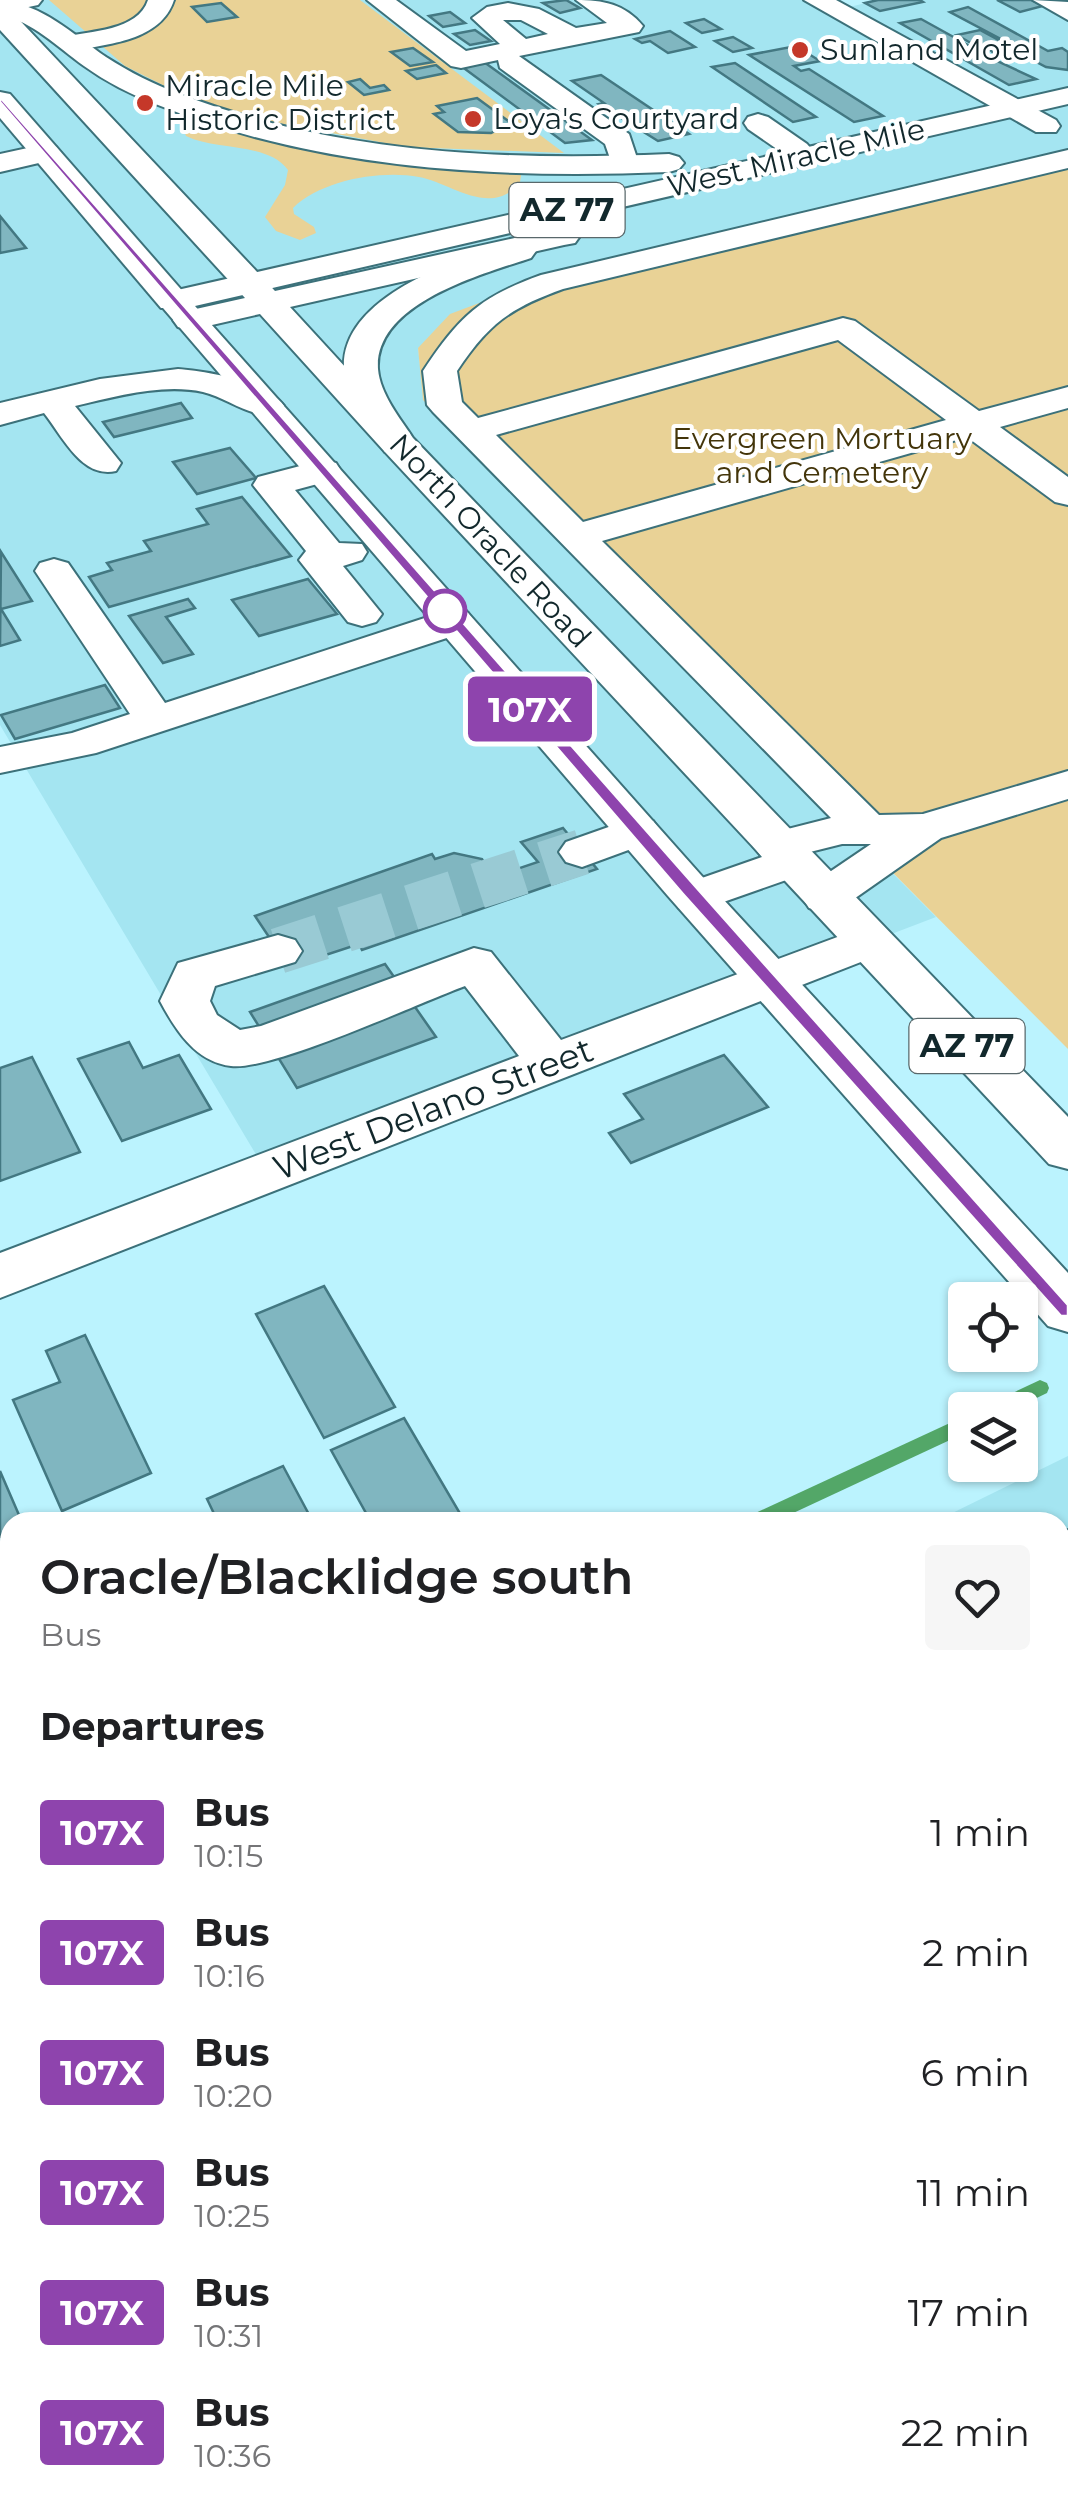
<!DOCTYPE html>
<style>
:root{--surface:#fff;--page:#f6f6f6;--text:#202124;--muted:#757577}
body{margin:0;font-family:Montserrat,sans-serif;background:var(--page);color:var(--text);height:100vh;display:flex;flex-direction:column;font-size:38px;white-space:nowrap}
*{box-sizing:border-box;margin:0}
p{font-size:32px;color:var(--muted)}
.icon{flex:none;width:55px;height:55px;fill:none;stroke:currentColor;stroke-width:2;stroke-linecap:round;stroke-linejoin:round}
.map{position:relative;flex:1;overflow:hidden}
.panel{position:absolute;left:0px;top:1512px;width:1070px;height:1002px;display:flex;flex-direction:column;background:var(--surface);border-radius:30px 30px 0 0;box-shadow:0 2px 8px #0004}
.panel>*{flex:none}
.badge{padding:0 20px;border-radius:8px;font-size:35px;line-height:65px}
.tools{position:absolute;left:948px;top:1282px;display:grid;gap:20px}
.tools a{display:grid;place-items:center;width:90px;height:90px;border-radius:10px;background:var(--surface);box-shadow:0 2px 8px #0004;font-size:50px}
.map>.badge{position:absolute;translate:-50% -50%;box-shadow:0 0 0 5px #fff}
h2{padding:0 40px;font-size:38px;line-height:90px}
.round{display:grid;place-items:center;flex:none;width:105px;height:105px;border-radius:10px;background:var(--page)}
.summary{display:flex;align-items:center;justify-content:space-between;height:170px;padding:0 40px}
h1{font-size:48px;font-weight:600;line-height:75px}
ul{padding:0;list-style:none}
li{display:flex;align-items:center;gap:30px;height:120px;padding:0 40px}
li div{flex:1}
li b{display:block;font-size:38px}
li em{font-style:normal}
li .badge{min-width:110px;font-weight:700;text-align:center}
.map>svg:first-child{display:block}
.built{fill:#a4e5f1}
.green{fill:#e9d296}
.lines{fill:none;stroke-linecap:round;stroke-linejoin:round}
.stream{fill:#53a768;fill-rule:evenodd}
.building{fill:#80b6c0;stroke:#437882;stroke-width:2.5}
.minor-tunnel{stroke:#99cad4;stroke-width:46;stroke-dasharray:46 24;stroke-linecap:butt}
.minor-casing{stroke:#3c717a;stroke-width:4}
.major-casing{stroke:#3c717a;stroke-width:4}
.highway-casing{stroke:#3c717a;stroke-width:4}
.minor{fill:#fff;fill-rule:evenodd}
.major{fill:#fff;fill-rule:evenodd}
.highway{fill:#fff;fill-rule:evenodd}
.line{fill:#8e44ad;stroke:#fff;stroke-width:2.5}
.poi-dot{fill:#c53829;stroke:#fff;stroke-width:4}
.stop-dot{fill:#fff;stroke:#8e44ad;stroke-width:5}
.labels{text-anchor:middle;stroke-width:8;stroke-linejoin:round;paint-order:stroke}
.far-poi-label{font-size:30px;fill:#12282c;stroke:#fff;text-anchor:start}
.far-street-label{font-size:30px;fill:#12282c;stroke:#fff}
.far-park-label{font-size:30px;fill:#43350a;stroke:#fff}
.shield{fill:#fff;stroke:#59686b;stroke-width:2.5}
.shield-label{font-size:32px;font-weight:bold;fill:#12282c}
.street-label{font-size:35px;fill:#12282c;stroke:#fff}
</style>
<div class="map">
<svg width="1068" height="2513" viewBox="0 0 1068 2513">
<rect width="100%" height="100%" fill="#bbf3fe"/>
<g class="built">
<polygon points="0,0 817,0 837,10 878,0 1068,0 1068,149 722,231 418,348 424,400 936,917 267,1173 0,725"/>
<polygon points="1068,1456 1068,2513 0,2513 0,2192 10,2186 10,2505 1060,2505 1060,1522 934,1522"/>
</g>
<g class="green">
<polygon points="49,0 360,0 564,153 406,147 214,111 125,66"/>
<path d="M194 118 231 129 522 170 520 182C491 219 450 182 419 177 380 170 322 180 293 208L294 214 314 227 316 233 300 240 276 231 265 217 285 185 288 170C268 142 216 151 186 136L182 125Z"/>
<polygon points="1068,149 1068,1049 423,400 418,348 450,314 551,276 722,231"/>
</g>
<g class="lines">
<g class="stream">
<polygon points="1040,1380 1047,1383 1049,1388 1047,1393 1012,1410 985,1410 987,1405"/>
<polygon points="965,1416 965,1433 774,1522 747,1522 749,1516"/>
<polygon points="10,1870 10,1892 0,1896 0,1874"/>
</g>
</g>
<g class="building">
<polygon points="566,0 580,8 560,13 543,3"/>
<polygon points="878,0 920,0 923,2 880,11 865,3"/>
<polygon points="997,0 1031,0 1043,6 1020,12"/>
<polygon points="221,3 237,17 207,22 192,7"/>
<polygon points="968,7 1048,51 1062,48 1068,52 1068,70 1046,67 1029,58 1033,56 950,12"/>
<polygon points="450,12 465,23 443,27 429,16"/>
<polygon points="704,19 721,29 702,33 686,23"/>
<polygon points="921,19 997,61 1036,79 1009,85 900,23"/>
<polygon points="475,30 491,41 470,45 454,34"/>
<polygon points="980,30 1004,43 997,45 1020,53 999,58 987,47 981,49 957,35"/>
<polygon points="670,31 695,47 668,53 650,41 642,43 635,39"/>
<polygon points="733,37 752,48 733,52 715,41"/>
<polygon points="796,46 820,61 794,66 801,71 809,69 883,116 854,122 749,55"/>
<polygon points="413,48 433,62 410,66 391,52"/>
<polygon points="484,62 592,140 565,143 461,66"/>
<polygon points="735,63 816,117 793,122 712,67"/>
<polygon points="436,65 446,73 417,79 406,71"/>
<polygon points="601,75 689,134 658,141 599,104 604,103 572,81"/>
<polygon points="360,79 370,88 384,85 389,90 364,95 348,82"/>
<polygon points="477,98 511,123 491,133 458,132 434,114 444,112 437,106"/>
<polygon points="0,216 26,248 0,253"/>
<polygon points="181,403 192,418 114,437 103,422"/>
<polygon points="230,448 256,478 197,494 173,462"/>
<polygon points="242,497 291,556 109,607 89,577 112,570 107,563 151,551 144,541 208,524 197,509"/>
<polygon points="1,552 32,601 1,609 20,640 0,646"/>
<polygon points="308,579 337,614 259,636 232,600"/>
<polygon points="188,599 195,608 166,617 193,654 163,663 129,616"/>
<polygon points="105,685 120,708 15,739 1,715"/>
<polygon points="563,828 597,869 362,950 359,944 289,967 255,916 432,854 435,859 454,853 482,859 493,877 538,862 521,842"/>
<polygon points="385,964 436,1037 297,1088 250,1012"/>
<polygon points="129,1042 143,1068 179,1055 211,1109 122,1141 78,1059"/>
<polygon points="724,1055 768,1107 631,1163 609,1133 643,1119 624,1094"/>
<polygon points="32,1057 80,1152 0,1181 0,1068"/>
<polygon points="324,1286 395,1407 324,1438 256,1314"/>
<polygon points="85,1335 151,1473 62,1511 13,1400 60,1382 46,1351"/>
<polygon points="404,1418 465,1522 371,1522 331,1450"/>
<polygon points="283,1466 313,1522 218,1522 207,1499"/>
<polygon points="0,1471 22,1522 10,1522 10,1533 0,1537"/>
<polygon points="1060,1965 1068,1977 1068,2039 1060,2043"/>
<polygon points="379,2505 869,2505 873,2513 382,2513"/>
</g>
<g class="lines">
<polyline class="minor-tunnel" points="278,951 582,852"/>
<g class="minor-casing">
<g id="minor">
<polygon points="0,0 42,0 38,5 0,13"/>
<path d="M148 0H174C161 41 108 44 72 51L59 43 63 37C90 31 138 31 148 0Z"/>
<path d="M367 0H396L466 51 500 44 472 18 487 7 508 3 539 9 576 28 607 23 576 0C603 0 625 4 643 26L639 32 519 56 629 134 639 164 634 170H614L605 144 500 68 498 60 461 68 451 66ZM503 20H521L548 34 526 39Z"/>
<polygon points="804,0 836,0 1056,120 1060,126 1056,132 1036,132"/>
<polygon points="1033,0 1068,2 1068,20"/>
<polygon points="758,114 768,117 807,144 812,150 807,156 787,156 748,129 744,123 748,117"/>
<polygon points="46,144 56,147 61,153 56,159 0,172 0,154"/>
<path d="M1068 150V168L563 289C510 308 488 324 457 371L462 402 478 418 843 318 855 321 979 411 1068 387V408L1000 427 1068 477V505L1055 502 967 437 602 541 879 815 923 814 1068 771V799L941 838 841 908 825 912 809 908 802 897 809 886 871 844H842L810 852 816 862 809 872 695 912 679 908 672 897 679 886 762 857 753 846 760 836 831 818 433 412 427 405 423 371C459 317 479 297 541 275ZM838 340 946 420 583 522 496 435Z"/>
<path d="M178 369C207 371 267 382 284 406L278 413C251 420 229 398 203 392 162 383 115 397 75 406L121 463 116 471C82 479 63 437 44 413L0 425V403L100 379Z"/>
<polygon points="323,460 336,463 341,471 336,479 295,490 339,543 362,544 367,552 362,560 343,566 382,614 376,622 362,626 348,622 299,560 306,551 253,485 258,477"/>
<polygon points="54,559 68,563 165,703 440,613 454,610 468,613 474,622 468,631 96,753 0,773 0,747 72,733 130,714 35,571 40,563"/>
<polygon points="637,817 653,821 660,831 653,841 582,867 566,862 559,852 566,842"/>
<path d="M867 926 884 931 891 942 884 953 0 1298V1253L519 1056 465 986C419 1003 272 1071 231 1066 195 1062 175 1029 160 1001L178 963 278 935 295 940 302 951 295 962 215 986 210 1001 217 1015 240 1030 261 1026 474 948 491 952 561 1040Z"/>
<polygon points="1068,1530 1068,1586 1060,1589 1060,1533"/>
<polygon points="1060,1776 1068,1780 1068,1852 1060,1849"/>
<polygon points="1060,2181 1068,2185 1068,2266 1060,2263"/>
</g>
</g>
<g class="major-casing">
<g id="major">
<polygon points="0,6 9,9 275,291 564,227 575,229 580,236 575,243 564,245 290,307 416,444 411,452 398,455 385,452 260,314 190,330 178,327 173,320 178,313 245,298 0,30"/>
<polygon points="0,92 10,94 185,294 189,301 185,308 161,308 0,118"/>
</g>
</g>
<g class="highway-casing">
<g id="highway">
<path d="M0 0C44 5 71 33 106 57 129 72 155 85 180 94 337 154 504 161 669 154L679 157 684 163 679 169 669 172C496 179 320 170 158 105 132 95 106 82 84 66 56 46 34 22 0 15Z"/>
<polygon points="1068,88 1068,104 195,306 700,874 1068,1273 1068,1332 1048,1326 668,896 157,301 161,294 173,291"/>
<path d="M520 242 531 244 536 251 531 258C483 274 374 303 378 369 380 394 400 418 413 438L1068 1117V1169L1049 1164 385 452C370 429 346 397 344 369 340 295 463 256 520 242Z"/>
</g>
</g>
<use href="#minor" class="minor"/>
<use href="#major" class="major"/>
<use href="#highway" class="highway"/>
</g>
<polygon class="line" points="0,97 695,886 1068,1305 1068,1316 1061,1316 683,894 0,102"/>
<g class="poi-dot">
<circle cx="800" cy="50" r="10"/>
<circle cx="145" cy="103" r="10"/>
<circle cx="473" cy="119" r="10"/>
</g>
<circle class="stop-dot" cx="445" cy="611" r="20"/>
<g class="labels">
<g class="far-poi-label">
<text x="820" y="60">Sunland Motel</text>
<text x="165" y="96">Miracle Mile<tspan x="165" dy="34">Historic District</tspan></text>
<text x="493" y="129">Loya's Courtyard</text>
</g>
<g class="far-street-label">
<text transform="translate(796 158) rotate(-13)" y="10">West Miracle Mile</text>
<text transform="translate(490 541) rotate(47)" y="10">North Oracle Road</text>
</g>
<g class="far-park-label">
<text x="822" y="449">Evergreen Mortuary<tspan x="822" dy="34">and Cemetery</tspan></text>
</g>
<g class="shield">
<rect x="509.5" y="183" width="115" height="54" rx="8"/>
<rect x="909.5" y="1019" width="115" height="54" rx="8"/>
</g>
<g class="shield-label">
<text x="567" y="221">AZ 77</text>
<text x="967" y="1057">AZ 77</text>
</g>
<g class="street-label">
<text transform="translate(433 1109) rotate(-21)" y="12">West Delano Street</text>
</g>
</g>
</svg>
<div class="tools">
<a><svg class="icon" aria-label="locate" viewBox="0 0 24 24"><circle cx="12" cy="12" r="6"/><path d="M12 2v4M12 18v4M2 12h4M18 12h4"/></svg></a>
<a><svg class="icon" aria-label="layers" viewBox="0 0 24 24"><path d="M12 4l9 5-9 5-9-5zM3 14l9 5 9-5"/></svg></a>
</div>
<b class="badge" style="left:530px;top:709px;background:#8e44ad;color:#fff">107X</b>
<section class="panel">
<div class="summary"><div><h1>Oracle/Blacklidge south</h1><p>Bus</p></div><a class="round"><svg class="icon" aria-label="heart" viewBox="0 0 24 24"><path d="M12 20l-8-8c-3-5 5-10 8-4 3-6 11-1 8 4z"/></svg></a></div>
<h2>Departures</h2>
<ul>
<li><span class="badge" style="background:#8e44ad;color:#fff">107X</span><div><b>Bus</b><p>10:15</p></div><em>1 min</em></li>
<li><span class="badge" style="background:#8e44ad;color:#fff">107X</span><div><b>Bus</b><p>10:16</p></div><em>2 min</em></li>
<li><span class="badge" style="background:#8e44ad;color:#fff">107X</span><div><b>Bus</b><p>10:20</p></div><em>6 min</em></li>
<li><span class="badge" style="background:#8e44ad;color:#fff">107X</span><div><b>Bus</b><p>10:25</p></div><em>11 min</em></li>
<li><span class="badge" style="background:#8e44ad;color:#fff">107X</span><div><b>Bus</b><p>10:31</p></div><em>17 min</em></li>
<li><span class="badge" style="background:#8e44ad;color:#fff">107X</span><div><b>Bus</b><p>10:36</p></div><em>22 min</em></li>
</ul>
</section>
</div>
